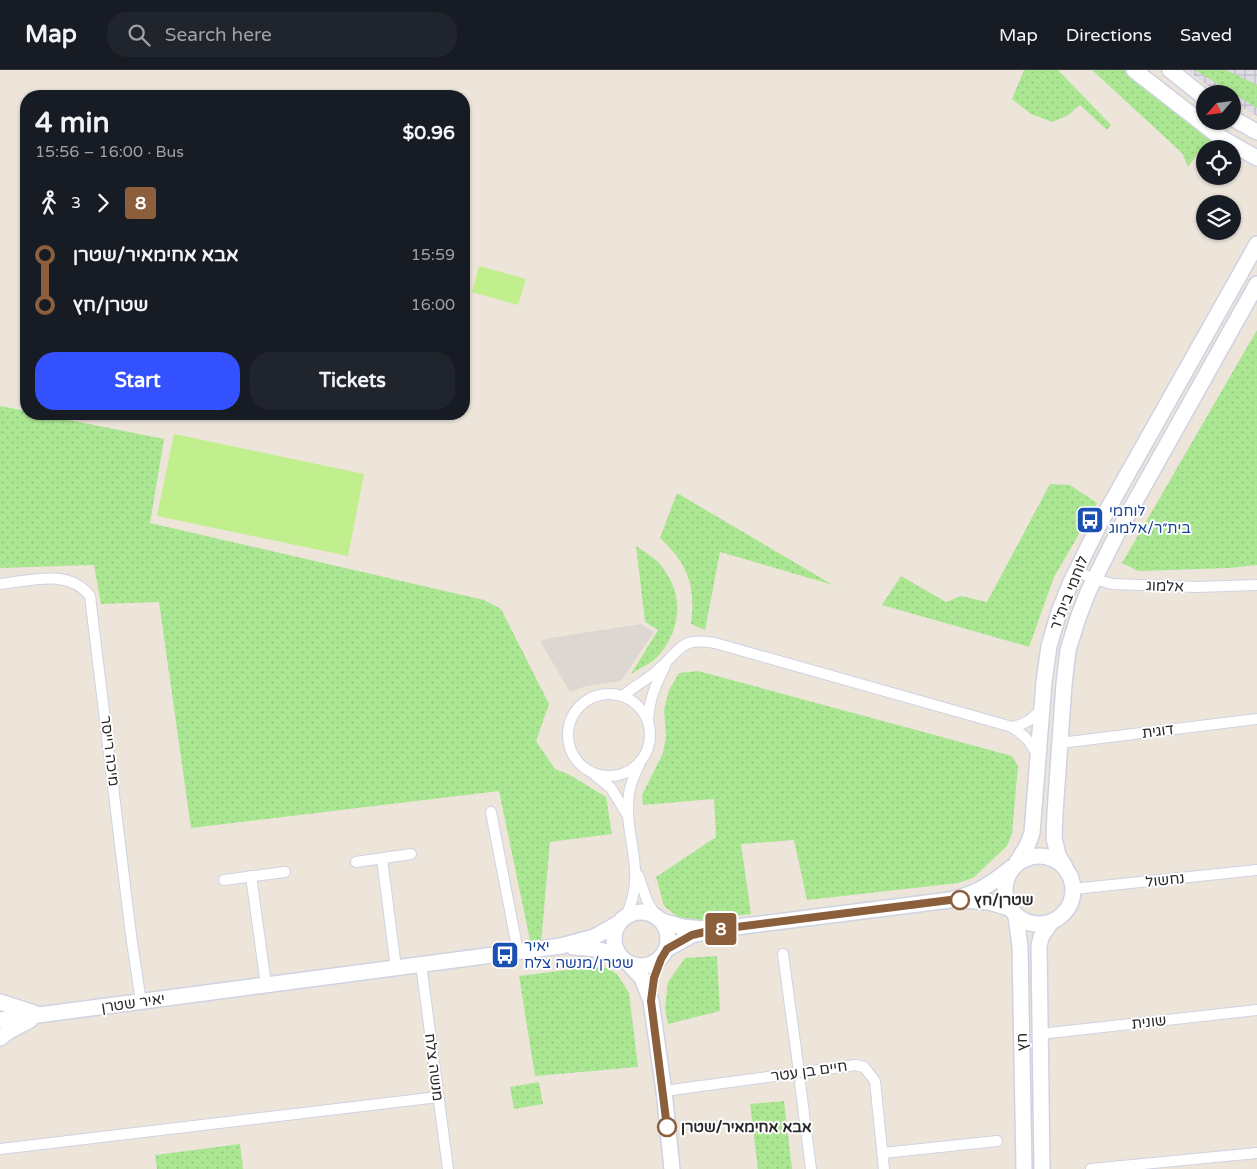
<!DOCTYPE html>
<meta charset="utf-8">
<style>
:root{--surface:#171b24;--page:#20242c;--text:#f1f3f6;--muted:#9ea1a6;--line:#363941;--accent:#3451ff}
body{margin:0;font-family:"Varela Round","Noto Sans Hebrew",sans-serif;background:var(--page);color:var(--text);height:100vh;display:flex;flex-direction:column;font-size:19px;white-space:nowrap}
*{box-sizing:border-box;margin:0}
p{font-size:16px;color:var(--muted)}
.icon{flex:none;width:28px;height:28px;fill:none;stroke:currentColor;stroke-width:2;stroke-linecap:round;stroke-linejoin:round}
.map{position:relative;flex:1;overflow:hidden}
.drawer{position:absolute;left:20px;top:20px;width:450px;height:330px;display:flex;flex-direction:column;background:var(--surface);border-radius:20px;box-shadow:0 1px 4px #0004}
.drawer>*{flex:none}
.badge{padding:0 10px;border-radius:4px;font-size:18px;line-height:32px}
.needle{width:32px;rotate:242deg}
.tools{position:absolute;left:1196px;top:15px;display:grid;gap:10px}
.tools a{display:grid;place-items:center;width:45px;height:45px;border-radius:50%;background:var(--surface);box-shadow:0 1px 4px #0004;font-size:25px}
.map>.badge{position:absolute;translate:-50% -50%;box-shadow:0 0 0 2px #fff}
.legs{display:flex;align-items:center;gap:8px;height:55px;padding:0 15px;font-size:16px}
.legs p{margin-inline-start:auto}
.overview{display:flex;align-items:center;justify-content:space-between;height:85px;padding:0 15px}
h1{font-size:28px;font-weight:700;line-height:38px}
.primary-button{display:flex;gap:10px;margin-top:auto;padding:10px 15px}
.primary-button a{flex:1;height:58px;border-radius:20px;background:var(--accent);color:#fff;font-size:20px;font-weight:700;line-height:58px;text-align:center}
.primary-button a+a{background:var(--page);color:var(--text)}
ul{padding:0 15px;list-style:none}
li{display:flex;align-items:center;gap:18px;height:50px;font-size:19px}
li i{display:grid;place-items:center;width:8px;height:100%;margin:0 6px;background:currentColor}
li i::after{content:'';width:12px;height:12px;margin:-6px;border:4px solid;border-radius:50%;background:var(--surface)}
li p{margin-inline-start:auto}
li:first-child i{background:linear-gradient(#0000 50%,currentColor 0)}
li:last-child i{background:linear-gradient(currentColor 50%,#0000 0)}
header{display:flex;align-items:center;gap:30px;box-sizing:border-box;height:70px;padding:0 25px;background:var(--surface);border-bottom:1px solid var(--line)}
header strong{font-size:24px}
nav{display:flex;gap:28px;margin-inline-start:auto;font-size:18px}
.search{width:350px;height:45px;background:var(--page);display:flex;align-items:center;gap:12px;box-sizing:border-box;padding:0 18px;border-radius:20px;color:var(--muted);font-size:19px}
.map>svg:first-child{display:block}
.industrial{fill:url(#industrial-grid)}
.grass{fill:url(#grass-dots)}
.pitch{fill:#c1ef8d}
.plaza{fill:#dcd8d1}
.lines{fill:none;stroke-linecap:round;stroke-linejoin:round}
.street-casing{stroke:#cfd2e3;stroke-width:12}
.secondary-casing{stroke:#cfd2e3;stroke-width:18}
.street{stroke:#fff;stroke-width:10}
.secondary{stroke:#fff;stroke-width:15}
.line-1-casing{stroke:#fff;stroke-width:11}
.line-1{stroke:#8b5e3c;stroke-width:8}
.stop-1-dot{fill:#fff;stroke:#8b5e3c;stroke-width:2.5}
.labels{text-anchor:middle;stroke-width:4;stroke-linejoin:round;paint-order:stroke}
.transit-label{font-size:15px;fill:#164399;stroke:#fff;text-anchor:start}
.street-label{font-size:15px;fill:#292929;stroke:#fff}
.stop-label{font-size:15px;font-weight:bold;fill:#292929;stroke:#fff;text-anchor:start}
</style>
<header>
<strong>Map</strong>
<div class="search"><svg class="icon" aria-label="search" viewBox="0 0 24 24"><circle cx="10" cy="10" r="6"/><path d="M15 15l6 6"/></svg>Search here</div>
<nav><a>Map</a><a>Directions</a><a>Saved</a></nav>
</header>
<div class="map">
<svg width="1257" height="1099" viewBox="0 0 1257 1099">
<defs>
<pattern id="industrial-grid" width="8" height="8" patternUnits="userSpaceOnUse" patternTransform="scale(1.25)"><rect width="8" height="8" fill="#dedbe4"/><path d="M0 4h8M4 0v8" fill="none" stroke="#bebcc4"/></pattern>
<pattern id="grass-dots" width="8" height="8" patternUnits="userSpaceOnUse" patternTransform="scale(1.25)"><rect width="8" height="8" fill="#abe793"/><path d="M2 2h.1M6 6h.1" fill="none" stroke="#93c67f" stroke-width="1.8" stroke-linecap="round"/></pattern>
</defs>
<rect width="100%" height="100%" fill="#ede5da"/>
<polygon class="industrial" points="1187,0 1257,0 1257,46 1233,32 1232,24 1219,24"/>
<g class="grass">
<polygon points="1024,0 1058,0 1111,55 1107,60 1080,35 1067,46 1052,52 1031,44 1012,29"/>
<polygon points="1092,0 1124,0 1204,65 1220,75 1199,81 1188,97 1182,83"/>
<polygon points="1195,0 1226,0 1257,15 1257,38"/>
<polygon points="1257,260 1257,495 1230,498 1138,501 1122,493"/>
<polygon points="0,336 26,341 26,344 39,344 164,369 150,453 484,530 501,539 549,634 536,671 555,699 570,705 606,727 612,764 550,772 541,873 531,875 499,721 191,758 159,532 101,534 94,495 0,498"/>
<polygon points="1050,414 1070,415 1097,433 1054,507 1029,577 882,535 901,506 946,532 961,526 987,532"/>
<path d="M677 423 833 515 720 482 705 560 691 554C696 516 688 494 660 468Z"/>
<path d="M636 476C645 482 657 489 663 498 670 508 677 521 677 534 679 553 669 577 654 590 648 595 638 599 631 604L658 560 645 552Z"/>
<polygon points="698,601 1012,686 1018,696 1012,764 1007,776 973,808 958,813 807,830 794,770 741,774 751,844 701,850 678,847 664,836 656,807 716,767 714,729 643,735 642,725 663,683 666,666 664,640 669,620 679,603"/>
<polygon points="717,886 720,941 668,954 665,938 668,912 685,888"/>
<polygon points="590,897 606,898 617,904 629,923 638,997 535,1006 519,906"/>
<polygon points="539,1012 543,1034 514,1039 510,1017"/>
<polygon points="784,1031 792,1099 758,1099 750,1034"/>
<polygon points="240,1074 243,1099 157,1099 155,1085"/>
</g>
<g class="pitch">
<polygon points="479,196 526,209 518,235 472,222"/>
<polygon points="174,364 364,404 348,486 157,446"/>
</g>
<polygon class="plaza" points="641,554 654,562 621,611 586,616 570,622 540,571 550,568"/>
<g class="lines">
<g class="street-casing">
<g id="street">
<polyline points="1076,501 1094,509 1112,514 1197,517 1257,515"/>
<path d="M0 514C31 511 68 498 90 526L131 865 141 932"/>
<circle cx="609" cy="665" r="41"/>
<path d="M623 626C634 616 649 609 660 598 682 578 681 567 715 573L1012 657C1024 665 1033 673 1037 687"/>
<path d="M648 652C649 630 655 616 665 596"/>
<path d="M1012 657C1026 654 1033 649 1042 638"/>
<polyline points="1060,673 1257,649"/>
<polyline points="595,705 611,718 628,746"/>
<polyline points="491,742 518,882"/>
<polyline points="382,789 396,898"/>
<polyline points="356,792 411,784"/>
<polyline points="638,805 648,833 657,847"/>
<polyline points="251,806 266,915"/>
<polyline points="224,810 285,802"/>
<polyline points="1073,819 1257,800"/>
<path d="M626 846C648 799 623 769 629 724 630 714 635 704 639 695"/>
<polyline points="783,884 799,1002"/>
<polyline points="421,894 448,1099"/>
<polyline points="1040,964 1257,940"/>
<polyline points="800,1013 811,1099"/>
<polyline points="664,1021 841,997 855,995 864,997 875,1011 884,1099"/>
<polyline points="0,1079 438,1027"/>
<polyline points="883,1083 997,1071"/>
<polyline points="1091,1099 1257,1083"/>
</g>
</g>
<g class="secondary-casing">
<g id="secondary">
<polyline points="1134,0 1220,67 1257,88"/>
<polyline points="1170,0 1205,28"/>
<polyline points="1232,48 1257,62"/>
<circle cx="1039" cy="820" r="34"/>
<polyline points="1017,792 1027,776 1032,763 1044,612 1049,576 1059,542 1070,514 1100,453 1257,174"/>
<polyline points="1065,797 1058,785 1054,768 1055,743 1064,614 1068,580 1078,548 1088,522 1118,462 1257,214"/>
<polyline points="961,830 989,832 1009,838"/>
<circle cx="641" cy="869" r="27"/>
<polyline points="1016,846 1020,877 1024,1099"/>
<polyline points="662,851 682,857 704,859"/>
<path d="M573 877C591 878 605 880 621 888"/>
<path d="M667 879 692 865 713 860 950 830C976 824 990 815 1011 798"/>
<polyline points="629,894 642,908 651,931 664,1021 672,1099"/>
<polyline points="0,932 34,943"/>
<polyline points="0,950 561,876 594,867 619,853"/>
<polyline points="0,968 9,961 30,950"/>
<polyline points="1042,1099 1039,876 1041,867 1051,852"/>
</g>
</g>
<use href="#street" class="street"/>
<use href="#secondary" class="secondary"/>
</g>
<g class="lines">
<g class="line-1-casing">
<polyline id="line-1" points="667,1057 651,931 654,908 661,889 667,879 692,865 713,860 950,830 960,830"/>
</g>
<use href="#line-1" class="line-1"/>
</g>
<defs>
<g id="bus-square" transform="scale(1.4375)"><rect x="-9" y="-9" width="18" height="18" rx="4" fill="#1a4fb4" stroke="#fff"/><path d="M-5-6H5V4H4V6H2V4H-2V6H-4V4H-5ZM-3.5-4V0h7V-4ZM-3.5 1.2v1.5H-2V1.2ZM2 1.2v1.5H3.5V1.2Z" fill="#fff"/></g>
</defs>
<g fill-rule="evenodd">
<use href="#bus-square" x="1090" y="450"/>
<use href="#bus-square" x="505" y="885"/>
</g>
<g class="stop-1-dot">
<circle cx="960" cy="830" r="9"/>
<circle cx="667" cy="1057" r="9"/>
</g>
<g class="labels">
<g class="transit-label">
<text x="1109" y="446">לוחמי<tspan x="1109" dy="17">בית״ר/אלמוג</tspan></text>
<text x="524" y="881">יאיר<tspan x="524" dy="17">שטרן/מנשה צלח</tspan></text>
</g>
<g class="street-label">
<text transform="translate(1165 516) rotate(2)" y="5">אלמוג</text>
<text transform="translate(1069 523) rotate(-68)" y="5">לוחמי בית"ר</text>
<text transform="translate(1158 661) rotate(-7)" y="5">דוגית</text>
<text transform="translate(110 681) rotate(83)" y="5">מיכה רייסר</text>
<text transform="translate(1165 810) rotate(-6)" y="5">נחשול</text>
<text transform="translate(133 933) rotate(-8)" y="5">יאיר שטרן</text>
<text transform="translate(1149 952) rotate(-6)" y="5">שונית</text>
<text transform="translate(1022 972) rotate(-91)" y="5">חץ</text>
<text transform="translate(434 997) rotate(83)" y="5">מנשה צלח</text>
<text transform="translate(809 1001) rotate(-8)" y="5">חיים בן עטר</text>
</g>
<g class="stop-label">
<text x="974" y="835">שטרן/חץ</text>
<text x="681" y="1062">אבא אחימאיר/שטרן</text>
</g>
</g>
</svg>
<div class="tools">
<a><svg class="needle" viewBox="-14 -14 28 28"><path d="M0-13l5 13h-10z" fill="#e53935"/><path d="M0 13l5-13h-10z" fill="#9ea1a6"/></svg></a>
<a><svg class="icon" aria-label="locate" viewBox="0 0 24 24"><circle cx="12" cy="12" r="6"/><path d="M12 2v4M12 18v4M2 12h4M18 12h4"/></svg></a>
<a><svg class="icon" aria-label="layers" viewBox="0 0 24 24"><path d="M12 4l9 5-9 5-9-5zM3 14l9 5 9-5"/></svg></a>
</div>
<b class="badge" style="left:721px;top:859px;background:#8b5e3c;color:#fff">8</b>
<section class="drawer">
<div class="overview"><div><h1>4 min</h1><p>15:56 – 16:00 · Bus</p></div><b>$0.96</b></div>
<div class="legs"><svg class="icon" aria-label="walk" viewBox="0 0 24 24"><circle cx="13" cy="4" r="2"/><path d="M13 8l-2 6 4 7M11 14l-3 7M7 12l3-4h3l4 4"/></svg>3<svg class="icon" aria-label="forward" viewBox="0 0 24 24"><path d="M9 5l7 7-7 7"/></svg><b class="badge" style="background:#8b5e3c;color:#fff">8</b></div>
<ul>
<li><i style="color:#8b5e3c"></i><b>אבא אחימאיר/שטרן</b><p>15:59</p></li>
<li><i style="color:#8b5e3c"></i><b>שטרן/חץ</b><p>16:00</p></li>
</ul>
<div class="primary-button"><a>Start</a><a>Tickets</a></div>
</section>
</div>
